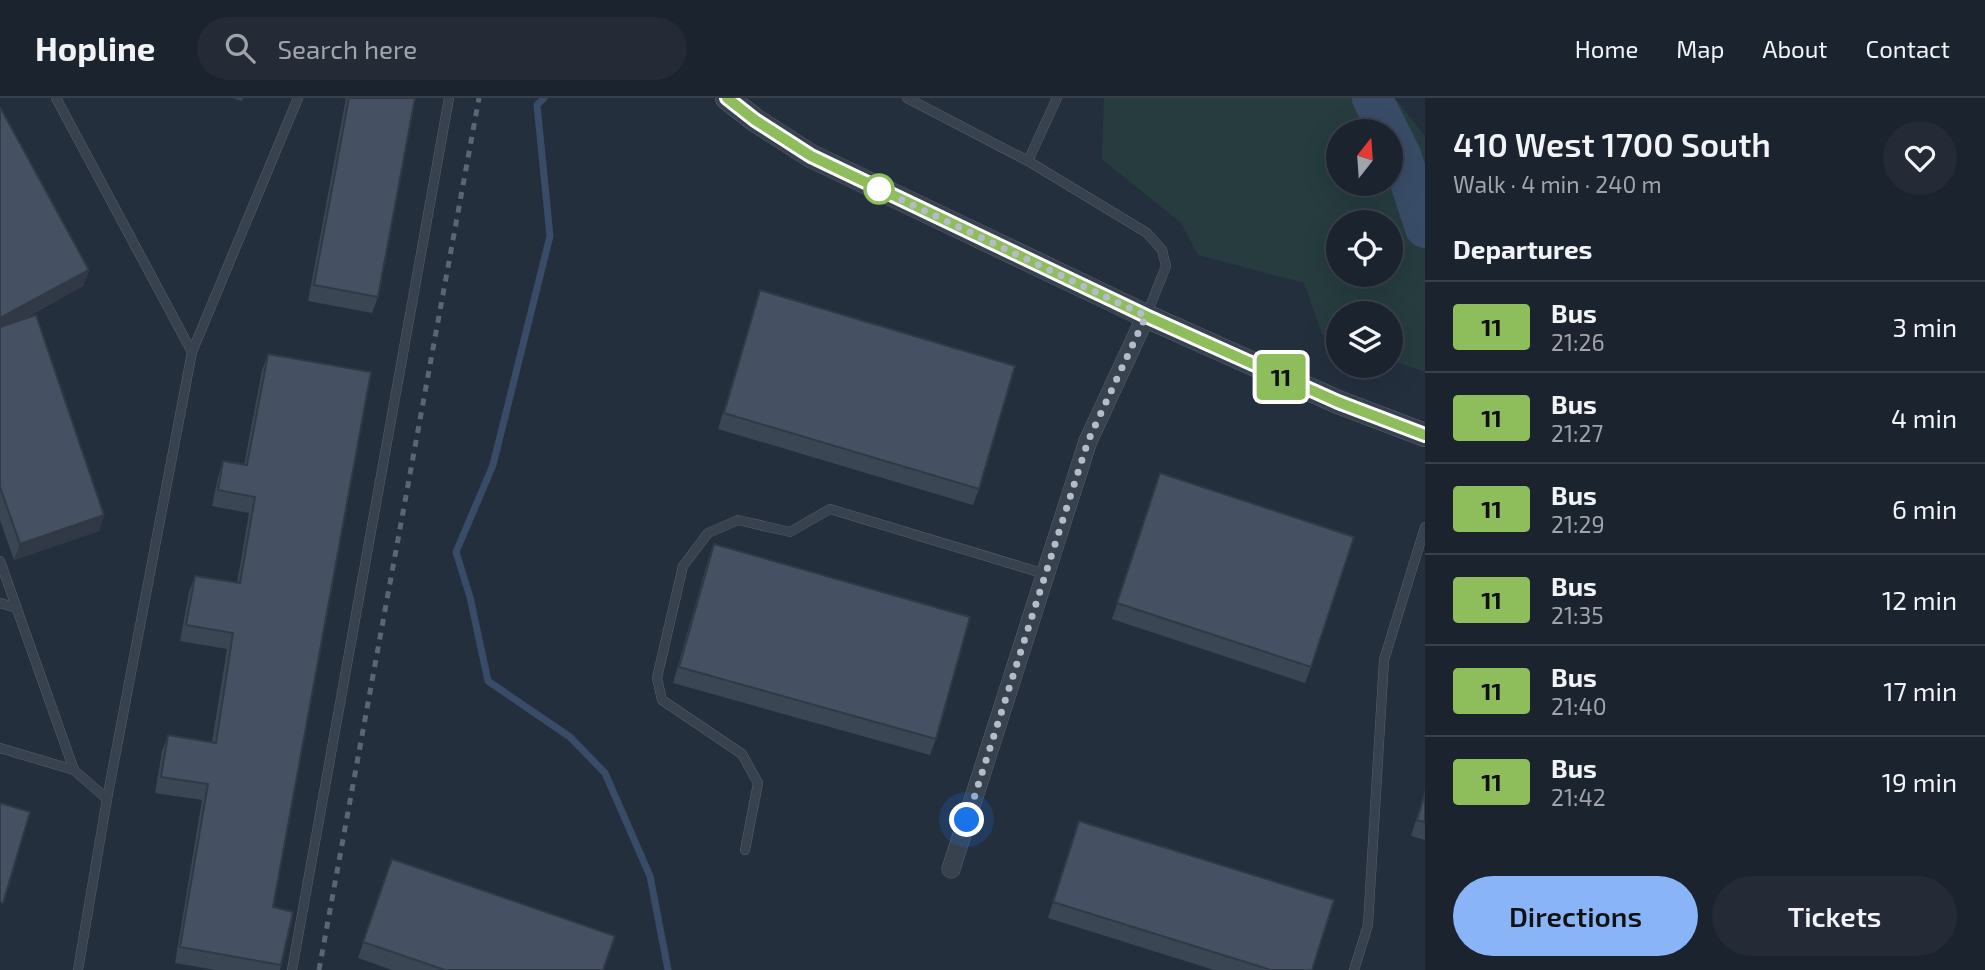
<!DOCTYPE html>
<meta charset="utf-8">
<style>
:root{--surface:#1b232e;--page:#242b36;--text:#f1f3f6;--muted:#a0a4aa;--line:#39404a;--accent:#8ab4f8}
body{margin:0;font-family:"Exo 2",sans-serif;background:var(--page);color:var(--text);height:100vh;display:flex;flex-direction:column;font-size:26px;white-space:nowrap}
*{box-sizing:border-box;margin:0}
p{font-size:23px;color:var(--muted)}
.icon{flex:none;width:38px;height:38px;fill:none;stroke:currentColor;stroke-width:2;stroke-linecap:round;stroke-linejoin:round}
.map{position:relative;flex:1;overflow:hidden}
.drawer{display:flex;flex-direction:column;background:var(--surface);width:560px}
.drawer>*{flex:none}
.badge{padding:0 14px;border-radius:5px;font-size:24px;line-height:46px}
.needle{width:46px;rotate:17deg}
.buttons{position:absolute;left:1326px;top:21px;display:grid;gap:14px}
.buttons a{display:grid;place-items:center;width:77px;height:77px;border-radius:50%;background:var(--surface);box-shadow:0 7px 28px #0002,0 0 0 2px var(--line);font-size:35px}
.you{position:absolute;width:35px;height:35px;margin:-18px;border:5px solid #fff;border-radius:50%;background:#1a73e8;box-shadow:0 0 0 10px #1a73e833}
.map>.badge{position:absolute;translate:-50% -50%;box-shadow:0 0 0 4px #fff}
h2{padding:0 28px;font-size:26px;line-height:63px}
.round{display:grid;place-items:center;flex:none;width:74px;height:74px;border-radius:37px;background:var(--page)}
.head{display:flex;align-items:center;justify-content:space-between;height:119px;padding:0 28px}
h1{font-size:33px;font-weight:600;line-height:52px}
.cta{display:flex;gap:14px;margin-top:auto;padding:14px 28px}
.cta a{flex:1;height:80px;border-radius:42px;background:var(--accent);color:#111;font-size:28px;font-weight:600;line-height:80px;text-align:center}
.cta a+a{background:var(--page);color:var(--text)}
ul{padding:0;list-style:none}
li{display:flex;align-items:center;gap:21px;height:91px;padding:0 28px;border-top:2px solid var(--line)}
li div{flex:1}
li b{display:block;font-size:26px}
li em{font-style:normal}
li .badge{min-width:77px;font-weight:700;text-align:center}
header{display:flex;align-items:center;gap:42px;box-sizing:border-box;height:98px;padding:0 35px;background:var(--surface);border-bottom:2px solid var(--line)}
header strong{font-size:33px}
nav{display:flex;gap:38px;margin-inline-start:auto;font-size:24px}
.search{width:490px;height:63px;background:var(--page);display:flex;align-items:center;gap:18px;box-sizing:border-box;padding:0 24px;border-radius:38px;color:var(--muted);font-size:26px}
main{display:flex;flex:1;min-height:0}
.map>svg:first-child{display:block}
.green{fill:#263c3f;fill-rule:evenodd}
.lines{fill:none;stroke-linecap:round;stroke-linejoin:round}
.stream{stroke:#394c67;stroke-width:7}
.river{stroke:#394c67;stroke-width:40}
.service-casing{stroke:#565f6c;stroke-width:10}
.minor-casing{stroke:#565f6c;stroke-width:19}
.tertiary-casing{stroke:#565f6c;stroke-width:24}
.service{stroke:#38414e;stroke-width:9}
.minor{stroke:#38414e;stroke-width:18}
.tertiary{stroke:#38414e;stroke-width:23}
.rail{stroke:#5a6575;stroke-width:5;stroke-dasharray:7 7;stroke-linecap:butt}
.wall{fill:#3b4654}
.shaded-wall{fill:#303945}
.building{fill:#455162;stroke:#303945;stroke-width:2}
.line-casing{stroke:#fff;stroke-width:16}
.line{stroke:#8ebe5b;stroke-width:10}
.walk{stroke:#b4bcc9;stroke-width:7;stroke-dasharray:0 12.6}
.stop-dot{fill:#fff;stroke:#8ebe5b;stroke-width:3.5}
</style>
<header>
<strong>Hopline</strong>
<div class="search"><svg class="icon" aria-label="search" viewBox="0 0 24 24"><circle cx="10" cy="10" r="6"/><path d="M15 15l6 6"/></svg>Search here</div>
<nav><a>Home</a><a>Map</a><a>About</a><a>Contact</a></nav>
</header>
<main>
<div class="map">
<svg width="1425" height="872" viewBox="0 0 1425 872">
<rect width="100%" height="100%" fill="#242f3e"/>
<path class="green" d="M1104 0H1395L1425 39V274L1391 262V215H1339V242L1322 236 1304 185 1198 157 1181 125 1102 61ZM1339 33H1391V86H1339ZM1339 124H1391V177H1339Z"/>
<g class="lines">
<polyline class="stream" points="544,0 537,7 550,138 493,367 456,454 470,499 488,583 570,639 605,675 650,778 668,872"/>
<g class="river">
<polyline points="1372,0 1389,33"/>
<polyline points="1391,37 1401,57 1425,130"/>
</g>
<g class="service-casing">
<g id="service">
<polyline points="56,0 192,254"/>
<polyline points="907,0 1028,63 1147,135 1162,152 1166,168 1147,216"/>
<polyline points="1028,63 1057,0"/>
<polyline points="0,463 74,672 107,701"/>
<polyline points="0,505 17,510"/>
<polyline points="0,650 74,672"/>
<polyline points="745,752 758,685 742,656 662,602 657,580 683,468 708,435 738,422 790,434 830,411 1045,476"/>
<polyline points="78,872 107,701 192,254 298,0"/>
<polyline points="292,872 449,0"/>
<polyline points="1354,872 1368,827 1384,562 1425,429"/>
</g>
</g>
<g class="minor-casing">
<polyline id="minor" points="951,771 1088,343 1146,218"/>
</g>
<g class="tertiary-casing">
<polyline id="tertiary" points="727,0 755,22 811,58 1146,218 1338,304 1425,337"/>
</g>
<use href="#service" class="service"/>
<use href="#minor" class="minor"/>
<use href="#tertiary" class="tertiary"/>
<polyline class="rail" points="319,872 479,0"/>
</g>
<g class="wall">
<polygon points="232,0 243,0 242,3"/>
<polygon points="346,0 415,0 378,199 372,215 308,203"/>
<polygon points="0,9 89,172 83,188 20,223 104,417 99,433 14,462 0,422"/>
<polygon points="760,192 979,391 973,407 718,331 755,208"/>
<polygon points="268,256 273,809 281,867 280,872 216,872 175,865 202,702 155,695 162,653 168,637 212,644 227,551 180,543 189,494 195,478 237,485 249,415 212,408 218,379 223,363 244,367 262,272"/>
<polygon points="1160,375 1311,569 1305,585 1112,521"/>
<polygon points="714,446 936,641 930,657 673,585 708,462"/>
<polygon points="1425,692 1425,742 1411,738"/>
<polygon points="1079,723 1312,872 1214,872 1048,820"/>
<polygon points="392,761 603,872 392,872 358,860"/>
</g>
<g class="shaded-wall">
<polygon points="89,172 83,188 0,233 0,220"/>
<polygon points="104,417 99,433 14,462 20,446"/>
</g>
<g class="building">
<polygon points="349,0 415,0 378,199 314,187"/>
<polygon points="0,9 89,172 0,220"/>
<polygon points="760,192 1015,268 979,391 724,315"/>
<polygon points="36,217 104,417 20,446 0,389 0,229"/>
<polygon points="268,256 371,274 273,809 293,814 281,867 180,849 208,686 161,679 168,637 216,645 233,535 186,527 195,478 240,485 255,399 218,392 223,363 247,367"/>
<polygon points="1160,375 1354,439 1311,569 1117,505"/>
<polygon points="714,446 970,519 936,641 679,569"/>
<polygon points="1425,695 1425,724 1417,722"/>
<polygon points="0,705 30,714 3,805 0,804"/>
<polygon points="1079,723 1334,802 1312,872 1271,872 1053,804"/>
<polygon points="392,761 615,838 603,872 445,872 363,844"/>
</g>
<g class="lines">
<g class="line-casing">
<polyline id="line" points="727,0 755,22 811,58 1146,218 1338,304 1425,337"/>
</g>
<use href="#line" class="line"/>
<polyline class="walk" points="879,91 1146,218 1088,343 967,722"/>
</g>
<circle class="stop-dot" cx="879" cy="91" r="14"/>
</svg>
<div class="buttons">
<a><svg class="needle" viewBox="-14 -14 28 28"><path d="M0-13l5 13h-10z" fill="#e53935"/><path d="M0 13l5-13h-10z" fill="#a0a4aa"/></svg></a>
<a><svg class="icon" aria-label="locate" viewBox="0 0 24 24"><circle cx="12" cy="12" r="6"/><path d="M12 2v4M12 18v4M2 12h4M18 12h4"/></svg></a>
<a><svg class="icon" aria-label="layers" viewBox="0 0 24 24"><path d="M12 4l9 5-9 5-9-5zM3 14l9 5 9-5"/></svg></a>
</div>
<div class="you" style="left:967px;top:722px"></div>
<b class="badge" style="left:1281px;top:279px;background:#8ebe5b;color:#111">11</b>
</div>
<section class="drawer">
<div class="head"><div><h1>410 West 1700 South</h1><p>Walk · 4 min · 240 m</p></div><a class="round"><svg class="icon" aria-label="heart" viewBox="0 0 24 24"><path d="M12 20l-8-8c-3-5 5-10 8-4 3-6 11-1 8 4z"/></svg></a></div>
<h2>Departures</h2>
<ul>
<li><span class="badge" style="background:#8ebe5b;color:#111">11</span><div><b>Bus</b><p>21:26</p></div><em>3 min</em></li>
<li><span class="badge" style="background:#8ebe5b;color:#111">11</span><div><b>Bus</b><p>21:27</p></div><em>4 min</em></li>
<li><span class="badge" style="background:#8ebe5b;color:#111">11</span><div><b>Bus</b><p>21:29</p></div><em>6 min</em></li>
<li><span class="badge" style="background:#8ebe5b;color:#111">11</span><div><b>Bus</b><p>21:35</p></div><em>12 min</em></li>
<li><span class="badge" style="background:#8ebe5b;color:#111">11</span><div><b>Bus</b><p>21:40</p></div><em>17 min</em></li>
<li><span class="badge" style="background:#8ebe5b;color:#111">11</span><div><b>Bus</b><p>21:42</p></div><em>19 min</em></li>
</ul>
<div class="cta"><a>Directions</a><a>Tickets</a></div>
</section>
</main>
